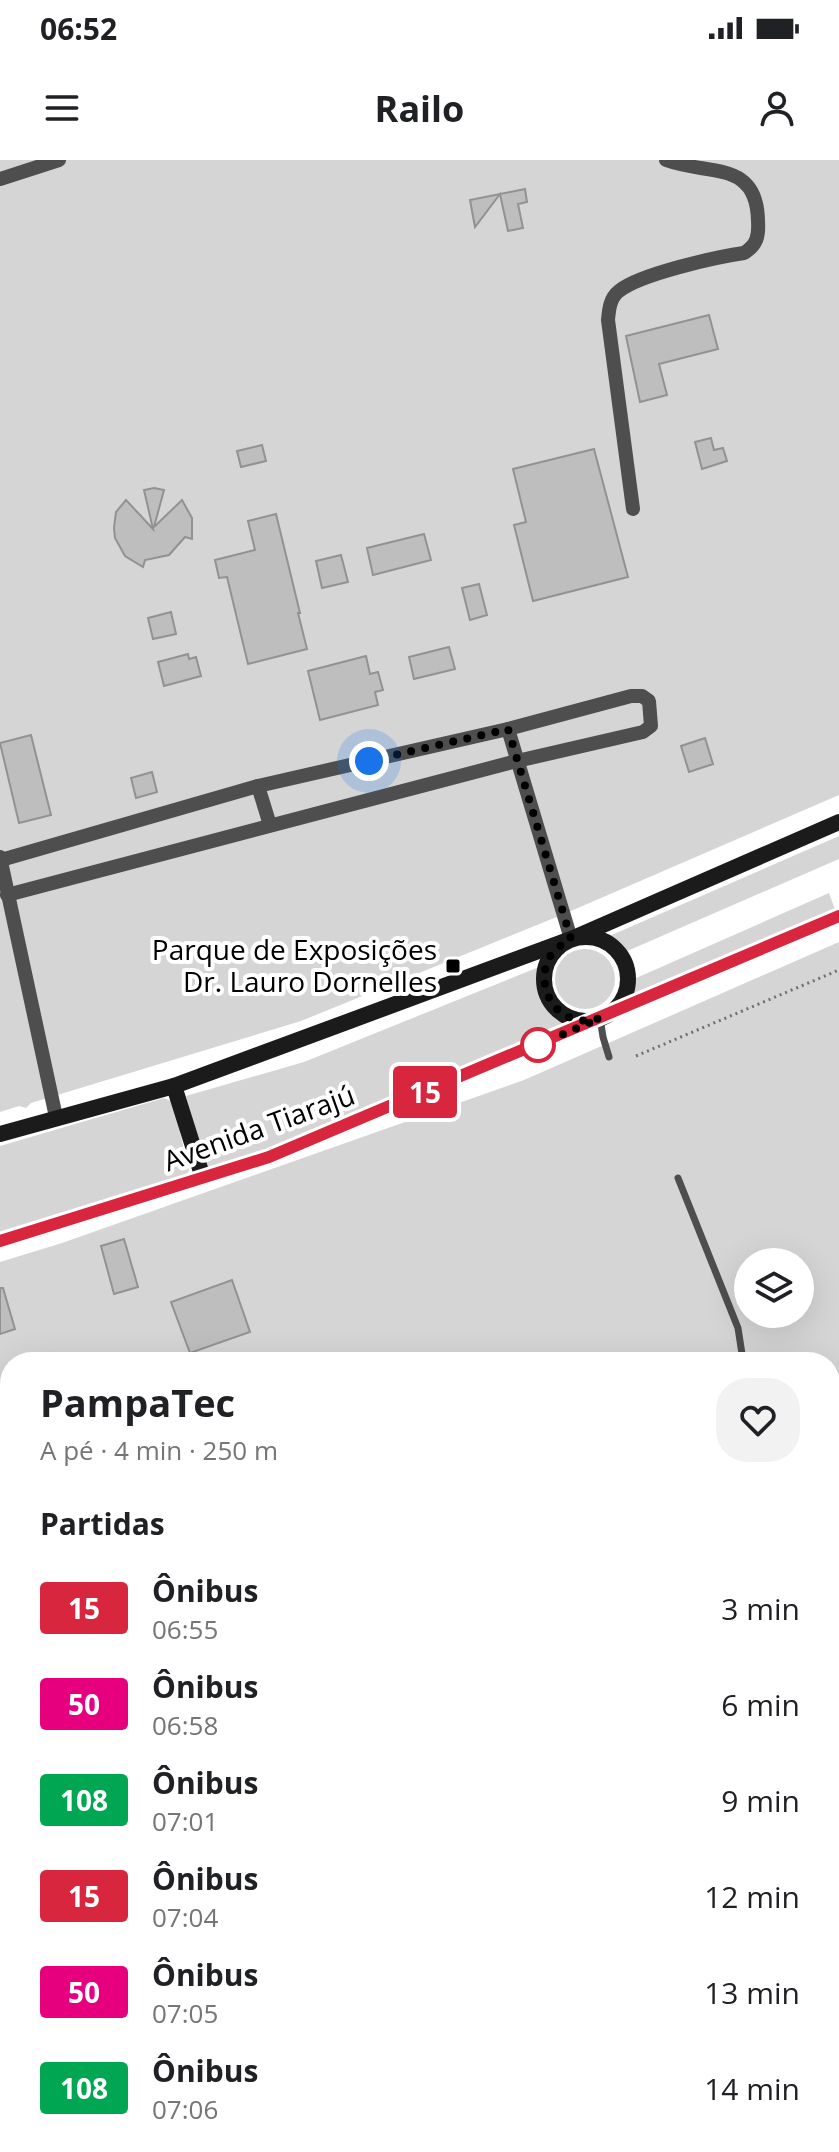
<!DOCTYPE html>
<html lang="pt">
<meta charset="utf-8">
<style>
:root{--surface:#fff;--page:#f2f2f2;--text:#202124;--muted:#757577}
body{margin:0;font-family:"Open Sans",sans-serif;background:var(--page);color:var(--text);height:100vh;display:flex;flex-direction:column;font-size:30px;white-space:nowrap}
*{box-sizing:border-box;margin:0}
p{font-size:26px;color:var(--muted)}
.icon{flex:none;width:44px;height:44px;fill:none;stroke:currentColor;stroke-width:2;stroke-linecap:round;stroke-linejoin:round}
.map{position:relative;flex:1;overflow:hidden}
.side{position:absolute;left:0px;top:1192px;width:840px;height:800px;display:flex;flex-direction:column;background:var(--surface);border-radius:32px 32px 0 0;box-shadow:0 8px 32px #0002}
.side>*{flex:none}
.badge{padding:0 16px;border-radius:6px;font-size:28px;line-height:52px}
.tools{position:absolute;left:734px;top:1088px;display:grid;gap:16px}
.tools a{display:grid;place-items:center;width:80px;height:80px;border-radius:50%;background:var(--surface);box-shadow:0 8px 32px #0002;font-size:40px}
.you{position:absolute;width:40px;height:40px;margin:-20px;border:6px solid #fff;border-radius:50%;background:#1a73e8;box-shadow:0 0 0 12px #1a73e833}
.map>.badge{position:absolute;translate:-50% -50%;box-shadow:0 0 0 4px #fff}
h2{padding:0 40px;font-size:30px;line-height:72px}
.round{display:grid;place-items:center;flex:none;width:84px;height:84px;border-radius:32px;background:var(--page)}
.head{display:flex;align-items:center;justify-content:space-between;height:136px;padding:0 40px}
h1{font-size:38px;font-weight:700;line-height:60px}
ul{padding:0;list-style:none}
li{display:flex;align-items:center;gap:24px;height:96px;padding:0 40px}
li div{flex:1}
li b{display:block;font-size:30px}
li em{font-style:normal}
li .badge{min-width:88px;font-weight:700;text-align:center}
.status{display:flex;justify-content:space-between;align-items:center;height:56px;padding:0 40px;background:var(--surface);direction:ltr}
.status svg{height:22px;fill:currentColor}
header{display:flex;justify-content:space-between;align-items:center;height:104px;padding:0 40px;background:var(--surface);font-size:36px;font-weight:700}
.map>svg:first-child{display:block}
.green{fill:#d5d5d5;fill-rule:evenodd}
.building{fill:#bebebe;stroke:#929292;stroke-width:2}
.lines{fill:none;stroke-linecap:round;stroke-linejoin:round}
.path{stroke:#707070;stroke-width:3;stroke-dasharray:2 4;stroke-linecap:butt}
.lane{stroke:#4e4e4e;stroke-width:7}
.street{stroke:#4e4e4e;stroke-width:14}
.secondary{stroke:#1b1b1b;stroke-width:16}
.line-casing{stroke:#fff;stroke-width:18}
.line{stroke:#d7263d;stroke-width:12}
.walk{stroke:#000;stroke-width:8;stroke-dasharray:0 14.4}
.poi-dot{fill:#000;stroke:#fff;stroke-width:3}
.stop-dot{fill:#fff;stroke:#d7263d;stroke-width:4}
.labels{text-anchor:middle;stroke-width:8;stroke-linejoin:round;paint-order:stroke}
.poi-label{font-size:28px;fill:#000;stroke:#fff;text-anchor:end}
.street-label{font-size:28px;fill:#000;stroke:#fff}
</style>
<div class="status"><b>06:52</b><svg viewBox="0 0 49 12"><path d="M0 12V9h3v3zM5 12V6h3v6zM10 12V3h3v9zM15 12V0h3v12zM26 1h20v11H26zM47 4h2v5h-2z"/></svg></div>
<header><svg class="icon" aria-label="menu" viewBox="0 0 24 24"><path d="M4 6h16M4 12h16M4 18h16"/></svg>Railo<svg class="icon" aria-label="person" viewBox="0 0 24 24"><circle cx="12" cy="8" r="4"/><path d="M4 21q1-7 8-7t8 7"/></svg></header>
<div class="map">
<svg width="839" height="1992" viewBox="0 0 839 1992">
<rect width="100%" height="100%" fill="#fff"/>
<g class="green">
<polygon points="0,0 839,0 839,635 564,754 301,861 31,943 26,948 19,946 0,952"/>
<polygon points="839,676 839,699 625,792 607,777"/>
<polygon points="829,733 836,752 628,841 634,819"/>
<path d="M839 782V1992H170L0 1990V1746L10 1742V1982H830V1202H10V1402L0 1405V1102L62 1083 524 920ZM748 1102H800V1154H748Z"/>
<circle cx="585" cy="819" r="30"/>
<path d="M544 805C538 836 543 849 570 866L283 984 211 1009 204 1003 186 936 304 902Z"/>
<polygon points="164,938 173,942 189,1011 184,1019 0,1073 0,986"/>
<polygon points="0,1621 4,1637 10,1644 10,1728 0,1727"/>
</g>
<g class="building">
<polygon points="525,29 527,42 518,44 523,68 508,71 500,34 475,67 470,40"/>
<polygon points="709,155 718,189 659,204 667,235 640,242 626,176"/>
<polygon points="711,278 714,290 723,288 727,301 702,309 695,282"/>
<polygon points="262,285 266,301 241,307 237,291"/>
<polygon points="594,289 628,417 533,441 514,365 526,362 513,309"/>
<polygon points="154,328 164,330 154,367 182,340 192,358 192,379 185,377 169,395 145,400 143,407 125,396 115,378 114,368 116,352 126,340 153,369 144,330"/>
<polygon points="276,354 300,453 298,453 307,489 248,504 227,417 219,418 215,400 255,390 248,361"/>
<polygon points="424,374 431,400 373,415 367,388"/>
<polygon points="341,395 348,422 322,428 316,401"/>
<polygon points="479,424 487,455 470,460 462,428"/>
<polygon points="171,452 176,474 153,479 148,458"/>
<polygon points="449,487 455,509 414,519 409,497"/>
<polygon points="188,494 189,499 196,497 201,516 164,526 158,502"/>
<polygon points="366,496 370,514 378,512 383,530 375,532 378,545 320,560 308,511"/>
<polygon points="31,575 51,655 19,663 0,583"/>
<polygon points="705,578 713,604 689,612 681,586"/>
<polygon points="152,612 157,632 136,638 131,618"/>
<polygon points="124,1079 138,1127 114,1134 101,1086"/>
<polygon points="232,1120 250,1172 190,1193 171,1142"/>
<polygon points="0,1128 3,1128 15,1169 0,1174"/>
</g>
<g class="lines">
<g class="path">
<polyline points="636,896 839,810"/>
<polyline points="0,1960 10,1960"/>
<polyline points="830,1980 839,1980"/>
</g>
<g class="lane">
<polyline points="600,858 603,877 609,897"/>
<polyline points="678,1018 738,1168 742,1194 741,1202"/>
<polyline points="0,1471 10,1468"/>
<polyline points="830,1524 839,1523"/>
<polyline points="10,1552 4,1562 1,1618 10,1638"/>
<polyline points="0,1737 10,1736"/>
<polyline points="814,1992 816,1982"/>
</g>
<g class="street">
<polyline points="0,19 59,0"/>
<path d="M633 349 608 160C609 149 610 138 619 131 640 114 716 97 744 93 757 85 759 76 758 61 757 0 710 16 666 0"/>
<polyline points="508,569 571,779"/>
<polyline points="258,626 270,665"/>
<polyline points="0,697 56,957"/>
<polyline points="1,700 258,626 508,569 631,536 642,536 649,541 651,566 643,572 517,601 7,735"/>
</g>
<g class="secondary">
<circle cx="586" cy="819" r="42"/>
<polyline points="174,926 203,1018"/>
<polyline points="0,974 174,926 571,779 839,662"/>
<polyline points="0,1081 269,997 839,756"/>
</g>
</g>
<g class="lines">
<g class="line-casing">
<polyline id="line" points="0,1081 269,997 839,756"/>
</g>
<use href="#line" class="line"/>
<path class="walk" d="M369 601 508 569 571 779C564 783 556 788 551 795 536 818 548 852 574 859 583 862 592 860 600 858L538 885"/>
</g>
<rect class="poi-dot" x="445" y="798" width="16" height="16" rx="4"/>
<circle class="stop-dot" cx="538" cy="885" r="16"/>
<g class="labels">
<g class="poi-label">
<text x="437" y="800">Parque de Exposições<tspan x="437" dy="32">Dr. Lauro Dornelles</tspan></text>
</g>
<g class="street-label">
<text transform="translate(259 968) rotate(-20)" y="10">Avenida Tiarajú</text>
</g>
</g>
</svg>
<div class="tools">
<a><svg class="icon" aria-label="layers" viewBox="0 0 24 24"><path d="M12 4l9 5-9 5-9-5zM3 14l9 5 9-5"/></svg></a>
</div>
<div class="you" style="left:369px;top:601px"></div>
<b class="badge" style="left:425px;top:932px;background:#d7263d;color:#fff">15</b>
<section class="side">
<div class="head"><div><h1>PampaTec</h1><p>A pé · 4 min · 250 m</p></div><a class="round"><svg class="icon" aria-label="heart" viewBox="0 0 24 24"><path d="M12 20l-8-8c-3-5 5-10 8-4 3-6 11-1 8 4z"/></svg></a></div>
<h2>Partidas</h2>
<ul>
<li><span class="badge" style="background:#d7263d;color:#fff">15</span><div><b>Ônibus</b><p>06:55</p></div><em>3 min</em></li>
<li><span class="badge" style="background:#e6007e;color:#fff">50</span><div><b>Ônibus</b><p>06:58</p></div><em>6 min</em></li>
<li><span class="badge" style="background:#00a651;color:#fff">108</span><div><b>Ônibus</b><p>07:01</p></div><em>9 min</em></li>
<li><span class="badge" style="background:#d7263d;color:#fff">15</span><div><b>Ônibus</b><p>07:04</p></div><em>12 min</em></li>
<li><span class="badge" style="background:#e6007e;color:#fff">50</span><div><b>Ônibus</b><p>07:05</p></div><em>13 min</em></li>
<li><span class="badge" style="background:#00a651;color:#fff">108</span><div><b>Ônibus</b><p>07:06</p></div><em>14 min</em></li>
</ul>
</section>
</div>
